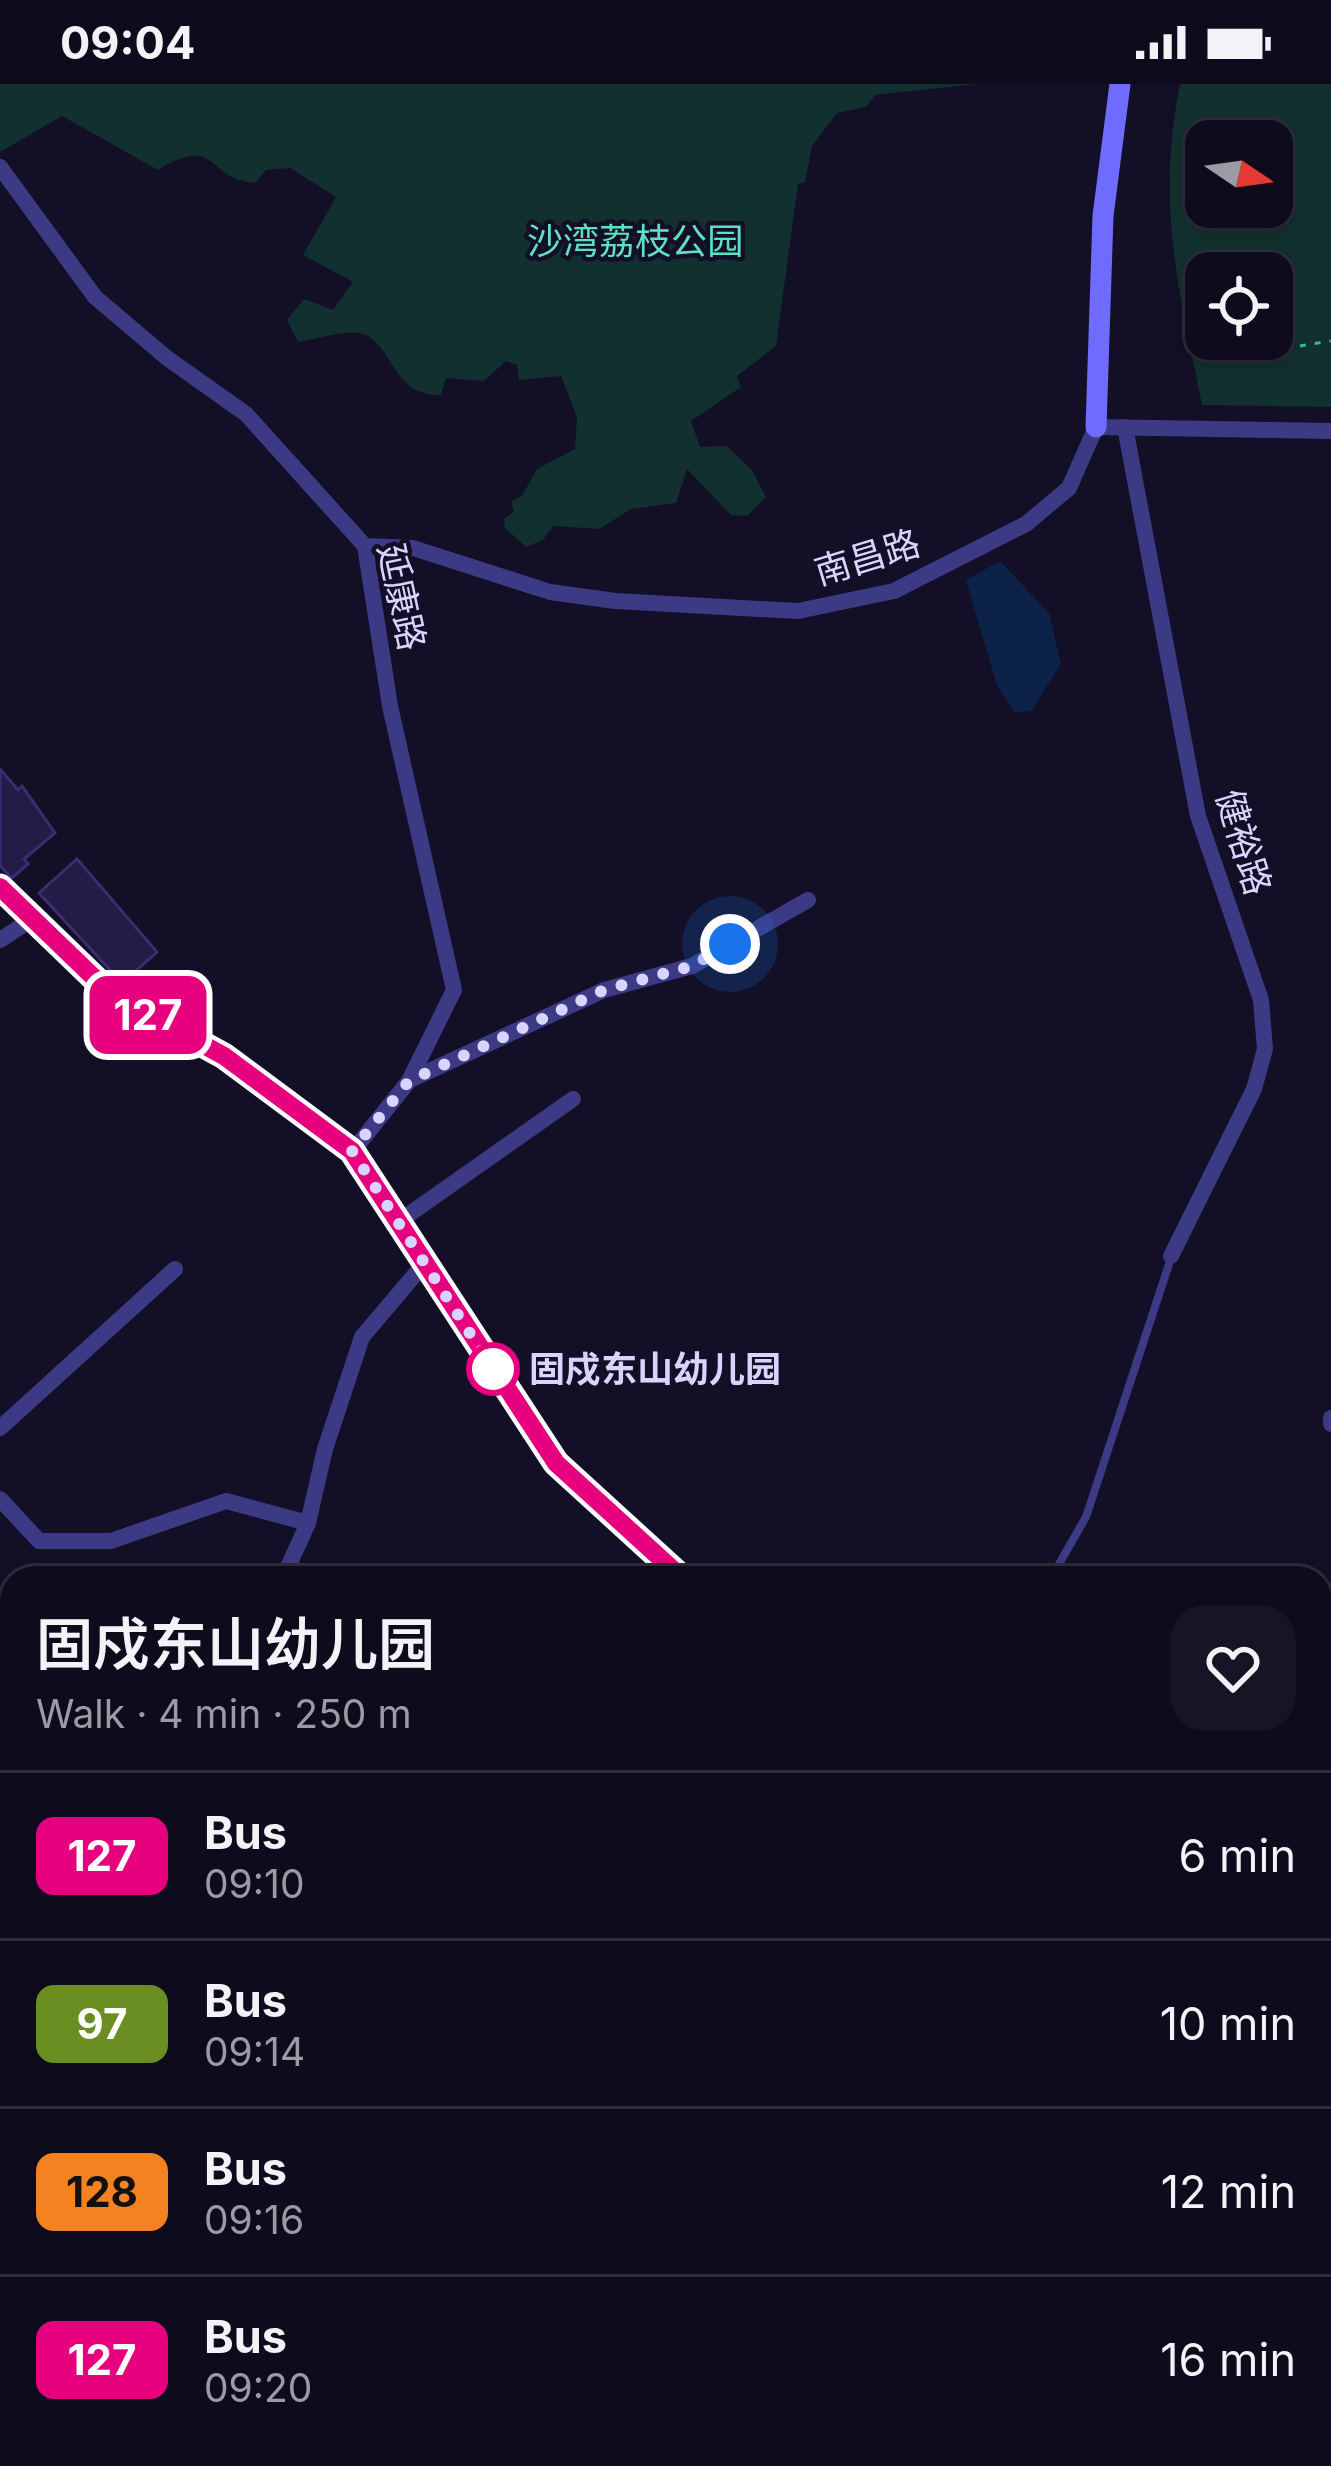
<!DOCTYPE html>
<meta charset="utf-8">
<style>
:root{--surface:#0e0b1c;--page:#171425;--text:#f1f3f6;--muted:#9b9ba3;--line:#2e2b3b}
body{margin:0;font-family:Inter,"Noto Sans SC",sans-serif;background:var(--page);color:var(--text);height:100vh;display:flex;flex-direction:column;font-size:45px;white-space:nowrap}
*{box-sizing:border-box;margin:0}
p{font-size:39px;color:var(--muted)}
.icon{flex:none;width:66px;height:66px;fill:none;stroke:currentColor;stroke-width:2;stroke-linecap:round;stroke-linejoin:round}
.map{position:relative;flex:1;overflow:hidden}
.sheet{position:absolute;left:0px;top:1482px;width:1332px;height:900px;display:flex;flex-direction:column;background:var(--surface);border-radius:36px 36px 0 0;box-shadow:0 6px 18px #0003,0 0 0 3px var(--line)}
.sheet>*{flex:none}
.badge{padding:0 24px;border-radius:18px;font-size:42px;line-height:78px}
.needle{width:78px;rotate:103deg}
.buttons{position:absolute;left:1185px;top:36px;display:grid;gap:24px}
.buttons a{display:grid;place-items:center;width:108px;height:108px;border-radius:24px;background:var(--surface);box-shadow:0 6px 18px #0003,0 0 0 3px var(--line);font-size:60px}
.you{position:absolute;width:60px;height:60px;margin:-30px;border:9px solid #fff;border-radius:50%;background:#1a73e8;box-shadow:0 0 0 18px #1a73e833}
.map>.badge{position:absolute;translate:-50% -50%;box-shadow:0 0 0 6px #fff}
.round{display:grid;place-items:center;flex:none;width:126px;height:126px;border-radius:36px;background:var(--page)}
.headline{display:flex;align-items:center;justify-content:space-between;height:204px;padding:0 36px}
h1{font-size:57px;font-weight:600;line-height:90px}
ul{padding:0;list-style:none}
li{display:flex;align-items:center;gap:36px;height:168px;padding:0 36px;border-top:3px solid var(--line)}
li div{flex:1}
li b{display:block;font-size:45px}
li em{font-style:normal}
li .badge{min-width:132px;font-weight:700;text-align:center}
.status{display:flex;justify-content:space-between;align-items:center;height:84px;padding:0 60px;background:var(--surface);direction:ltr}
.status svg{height:33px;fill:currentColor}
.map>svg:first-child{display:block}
.green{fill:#12302f;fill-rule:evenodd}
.water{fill:#0c2248}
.building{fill:#241b47;stroke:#3b2d73;stroke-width:3}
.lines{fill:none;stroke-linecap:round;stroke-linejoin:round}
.path{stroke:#2fb8b0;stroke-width:3;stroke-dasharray:6 9;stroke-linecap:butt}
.lane{stroke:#3d3a85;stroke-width:8}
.street{stroke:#3d3a85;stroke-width:16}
.secondary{stroke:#6f6bff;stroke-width:21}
.primary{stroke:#c25bff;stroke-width:24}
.line-casing{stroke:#fff;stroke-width:27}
.line{stroke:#e6007e;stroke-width:18}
.walk{stroke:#d9d4ff;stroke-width:12;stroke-dasharray:0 21.6}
.stop-dot{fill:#fff;stroke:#e6007e;stroke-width:6}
.labels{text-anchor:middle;stroke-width:9;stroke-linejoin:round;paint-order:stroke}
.park-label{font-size:36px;fill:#5fe0c0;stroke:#130f26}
.street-label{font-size:36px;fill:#d9d4ff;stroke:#130f26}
.stop-label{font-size:36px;font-weight:bold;fill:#d9d4ff;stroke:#130f26;text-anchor:start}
</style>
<div class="status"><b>09:04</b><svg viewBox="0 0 49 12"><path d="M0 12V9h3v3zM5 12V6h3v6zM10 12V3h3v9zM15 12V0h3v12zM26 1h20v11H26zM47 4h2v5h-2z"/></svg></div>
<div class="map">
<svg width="1331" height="2382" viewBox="0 0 1331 2382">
<rect width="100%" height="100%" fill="#130f26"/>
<g class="green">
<path d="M0 0H976L875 11 866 23 837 29 812 62 805 98 798 100 776 262 737 292 741 303 691 337 700 363 727 362 752 386 766 413 747 432 731 431 687 385 676 419 631 425 599 445 553 442 543 456 526 463 505 444 504 435 514 428 511 417 522 412 537 385 575 365 577 333 561 292 519 296 517 281 506 277 484 297 446 294 441 311C390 313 392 253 358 249 341 247 315 255 298 258L287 236 304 215 333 226 353 198 303 171 336 113 290 84 266 86 255 99C205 96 219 49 158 86L62 32 0 68Z"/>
<path d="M1180 0H1331V323L1202 321C1178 202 1156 121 1180 0ZM1206 57H1272V123H1206ZM1272 189V255H1206V189Z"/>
</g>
<polygon class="water" points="1000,477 1049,529 1061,580 1031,627 1015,629 997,602 966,496"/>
<g class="building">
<polygon points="0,685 18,706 22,702 55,749 24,775 28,780 12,794 0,782"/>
<polygon points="77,775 157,868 122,899 39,809"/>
</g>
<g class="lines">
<g class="path">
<polyline points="1211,276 1331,257"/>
<polyline points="1103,2370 1105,2382"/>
<polyline points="1114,2382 1175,2370"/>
</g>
<polyline class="lane" points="1051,1494 1086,1433 1171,1174"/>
<g class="street">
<polyline points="0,83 95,213 167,274 246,330 365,462 390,622 454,906 409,997 352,1068"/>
<polyline points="1125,343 1198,732 1261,916 1265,965 1254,1005 1171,1172"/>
<polyline points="365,462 413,464 550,508 615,517 798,527 894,507 1026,440 1069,404 1096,343 1331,347"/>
<polyline points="0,856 29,837"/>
<polyline points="410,996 604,906 692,882 808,816"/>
<polyline points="401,1136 573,1015"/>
<polyline points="1331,1334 1331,1340"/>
<polyline points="0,1344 175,1185"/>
<polyline points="0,1415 39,1457 111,1457 226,1417 308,1439"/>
<polyline points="283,1494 308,1439 325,1365 362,1253 424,1180"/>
<polyline points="0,1880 12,1860"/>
<polyline points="1320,2104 1331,2102"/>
<polyline points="70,2382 84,2370"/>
<polyline points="116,2382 160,2370"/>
</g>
<g class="secondary">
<polyline points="1096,343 1103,132 1120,0"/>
<polyline points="0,803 112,911 224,972 352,1068 556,1379 682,1494"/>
<polyline points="1320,2176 1331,2174"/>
<polyline points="1320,2322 1331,2320"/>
<polyline points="1320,2354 1331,2368"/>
<polyline points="373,2382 416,2370"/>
<polyline points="988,2382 1055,2370"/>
</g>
<g class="primary">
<polyline points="1320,2215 1331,2213"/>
<polyline points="1320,2277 1331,2275"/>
<polyline points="705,2370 706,2382"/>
<polyline points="534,2382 588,2370"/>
<polyline points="804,2382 863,2370"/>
</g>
</g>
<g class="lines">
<g class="line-casing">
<polyline id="line" points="0,803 112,911 224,972 352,1067 556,1379 682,1494"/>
</g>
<use href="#line" class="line"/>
<polyline class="walk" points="493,1285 352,1067 409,997 604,906 692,882 730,860"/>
</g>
<circle class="stop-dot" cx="493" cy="1285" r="24"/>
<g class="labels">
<g class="park-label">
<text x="635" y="170">沙湾荔枝公园</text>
</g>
<g class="street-label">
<text transform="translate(867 473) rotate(-17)" y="13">南昌路</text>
<text transform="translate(402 513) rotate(78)" y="13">延康路</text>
<text transform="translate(1244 758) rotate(73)" y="13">健裕路</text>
</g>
<g class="stop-label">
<text x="529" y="1298">固戍东山幼儿园</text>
</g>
</g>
</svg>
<div class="buttons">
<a><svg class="needle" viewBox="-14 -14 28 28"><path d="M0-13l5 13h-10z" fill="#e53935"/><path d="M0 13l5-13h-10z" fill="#9b9ba3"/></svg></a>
<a><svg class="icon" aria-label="locate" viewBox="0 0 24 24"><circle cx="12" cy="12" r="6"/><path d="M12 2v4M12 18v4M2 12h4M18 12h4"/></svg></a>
</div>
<div class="you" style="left:730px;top:860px"></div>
<b class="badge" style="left:148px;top:931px;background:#e6007e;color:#fff">127</b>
<section class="sheet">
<div class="headline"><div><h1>固戍东山幼儿园</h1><p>Walk · 4 min · 250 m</p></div><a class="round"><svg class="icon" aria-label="heart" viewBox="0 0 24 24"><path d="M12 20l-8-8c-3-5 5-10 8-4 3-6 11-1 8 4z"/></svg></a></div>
<ul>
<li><span class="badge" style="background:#e6007e;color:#fff">127</span><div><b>Bus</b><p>09:10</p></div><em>6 min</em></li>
<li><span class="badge" style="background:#6b8e23;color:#fff">97</span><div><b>Bus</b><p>09:14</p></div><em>10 min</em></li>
<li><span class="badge" style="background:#f58220;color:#111">128</span><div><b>Bus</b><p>09:16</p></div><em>12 min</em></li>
<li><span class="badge" style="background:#e6007e;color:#fff">127</span><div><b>Bus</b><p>09:20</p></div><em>16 min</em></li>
</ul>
</section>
</div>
